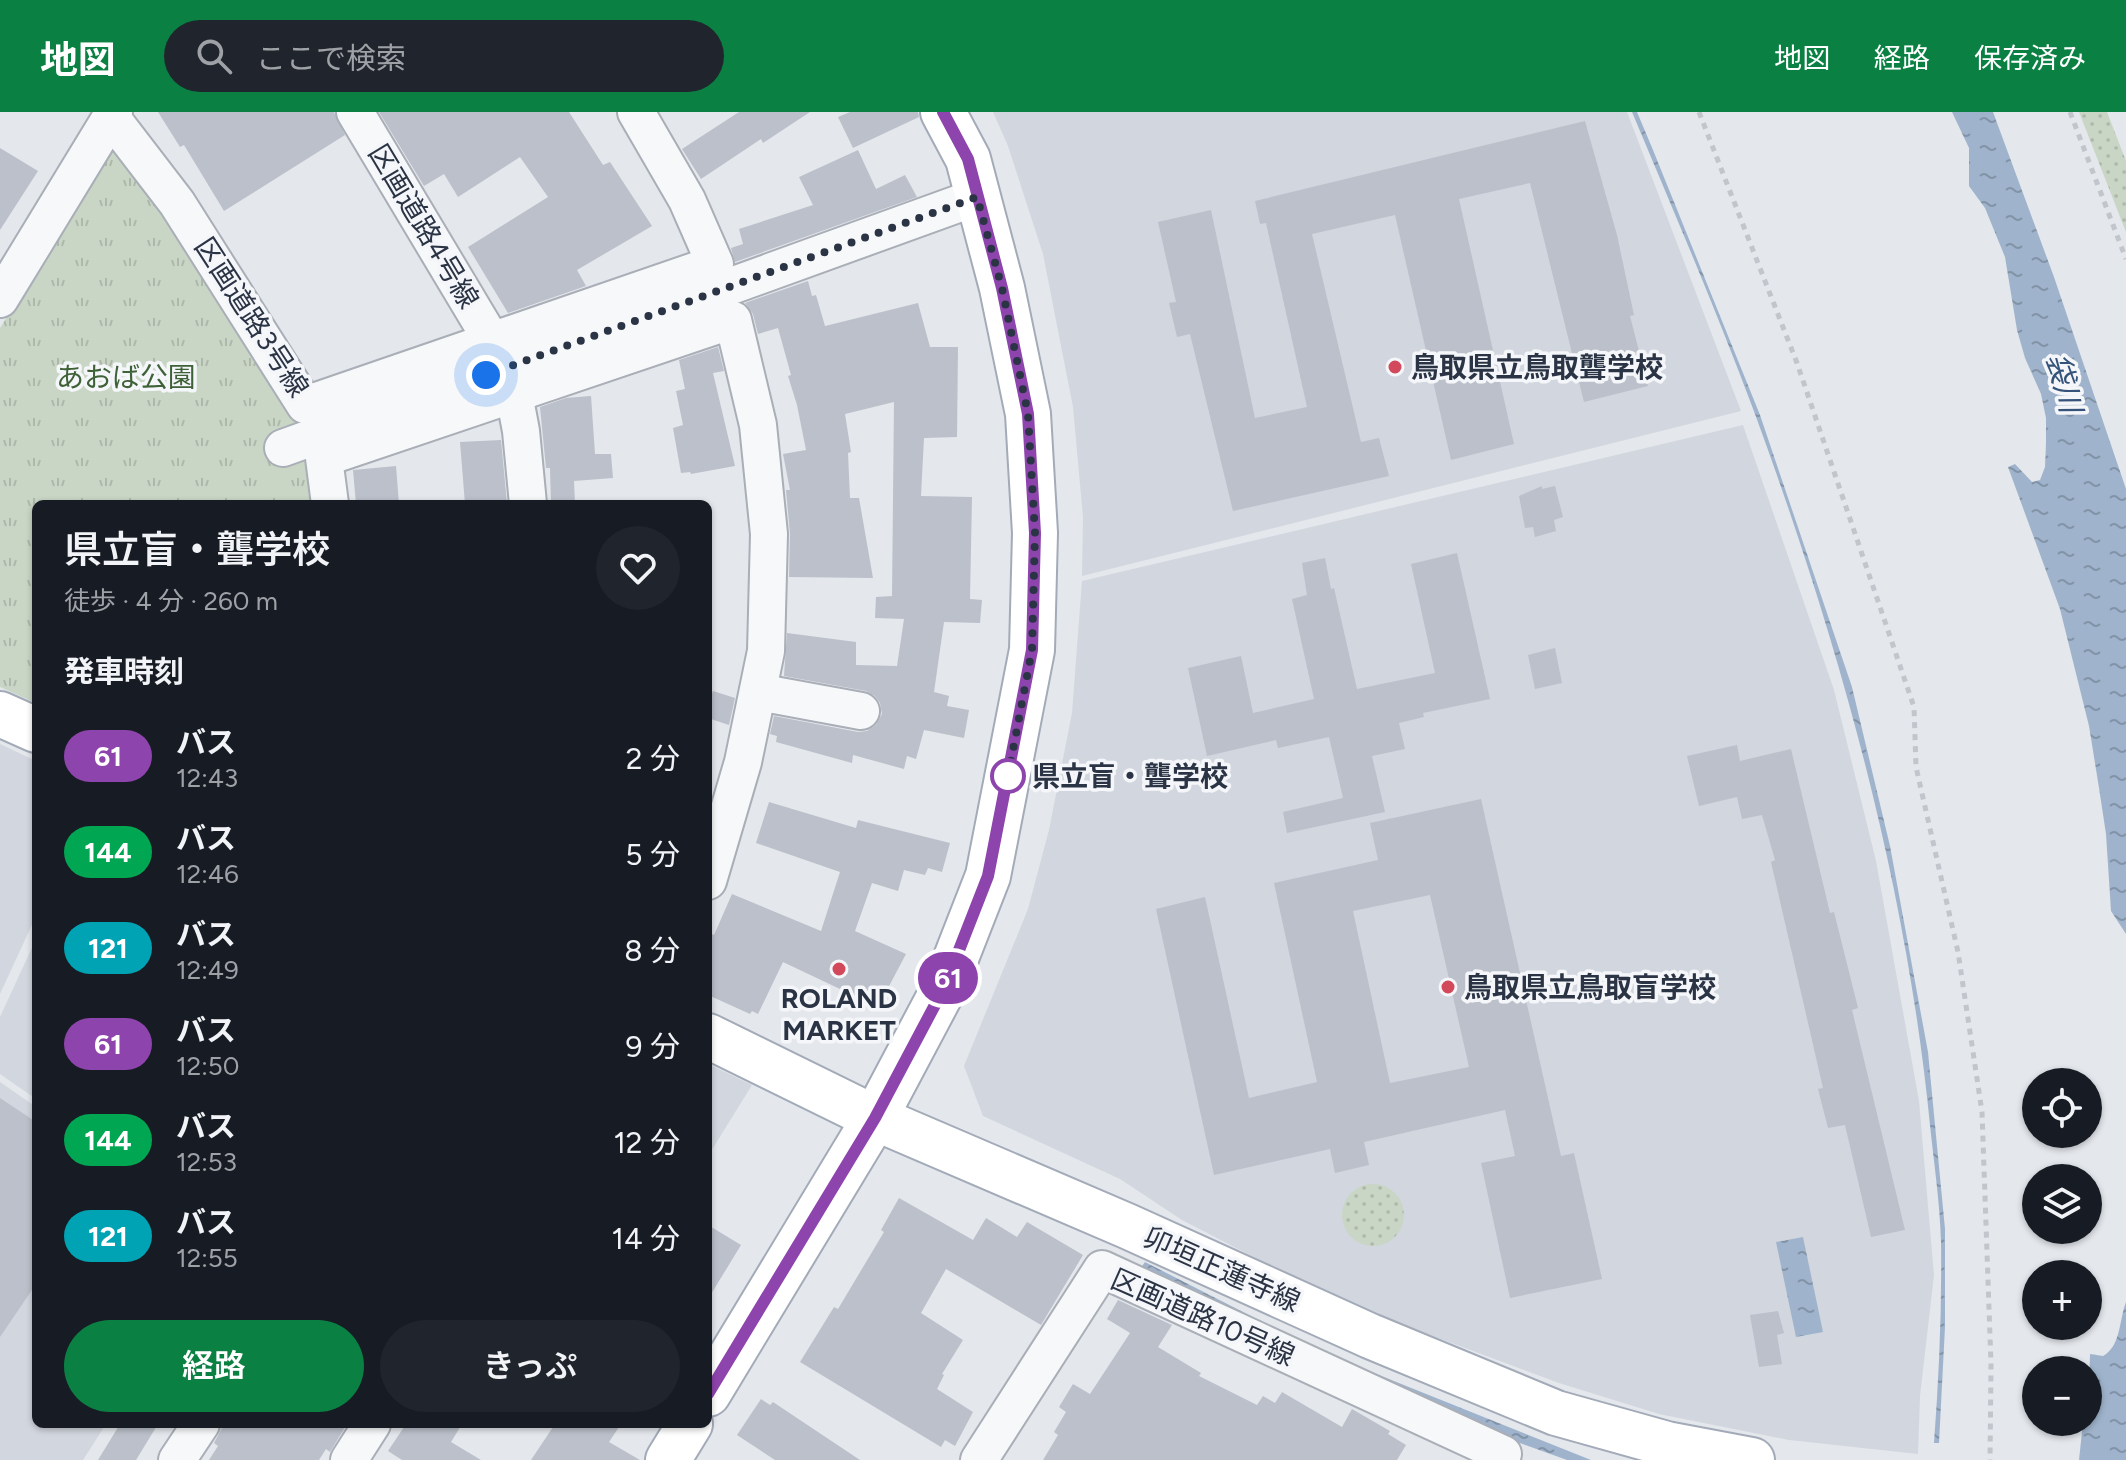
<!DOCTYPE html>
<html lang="ja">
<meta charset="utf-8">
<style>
:root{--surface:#171b24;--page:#20242c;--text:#f1f3f6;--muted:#9ea1a6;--accent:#0b8043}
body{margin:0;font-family:Figtree,"Noto Sans JP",sans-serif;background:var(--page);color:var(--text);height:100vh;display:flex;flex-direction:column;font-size:30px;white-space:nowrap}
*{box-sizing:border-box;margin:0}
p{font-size:26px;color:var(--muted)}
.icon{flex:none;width:44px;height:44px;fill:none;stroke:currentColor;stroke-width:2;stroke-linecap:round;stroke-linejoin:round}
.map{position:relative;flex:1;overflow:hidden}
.details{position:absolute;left:32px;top:388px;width:680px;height:928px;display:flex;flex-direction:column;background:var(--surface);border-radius:12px;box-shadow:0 2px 6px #0004}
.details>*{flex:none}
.badge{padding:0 16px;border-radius:26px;font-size:28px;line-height:52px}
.tools{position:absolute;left:2022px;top:956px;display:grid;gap:16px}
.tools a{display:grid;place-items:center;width:80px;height:80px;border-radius:50%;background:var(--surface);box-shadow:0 2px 6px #0004;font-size:40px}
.you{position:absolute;width:40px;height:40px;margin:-20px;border:6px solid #fff;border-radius:50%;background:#1a73e8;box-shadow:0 0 0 12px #1a73e833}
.map>.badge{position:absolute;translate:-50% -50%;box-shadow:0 0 0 4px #fff}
h2{padding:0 32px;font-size:30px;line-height:72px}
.round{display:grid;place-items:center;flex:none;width:84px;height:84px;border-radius:42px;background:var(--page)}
.overview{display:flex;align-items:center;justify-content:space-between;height:136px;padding:0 32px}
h1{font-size:38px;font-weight:600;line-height:60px}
.action{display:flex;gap:16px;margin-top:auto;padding:16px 32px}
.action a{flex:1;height:92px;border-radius:48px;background:var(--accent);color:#fff;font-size:32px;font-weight:600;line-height:92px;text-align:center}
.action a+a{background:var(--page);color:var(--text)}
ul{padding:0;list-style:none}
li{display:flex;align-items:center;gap:24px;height:96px;padding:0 32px}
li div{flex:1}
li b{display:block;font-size:30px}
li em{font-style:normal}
li .badge{min-width:88px;font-weight:700;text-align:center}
header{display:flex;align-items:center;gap:48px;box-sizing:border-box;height:112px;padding:0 40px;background:var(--accent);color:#fff}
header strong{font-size:38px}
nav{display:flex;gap:44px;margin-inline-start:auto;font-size:28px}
.search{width:560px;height:72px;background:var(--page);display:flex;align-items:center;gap:20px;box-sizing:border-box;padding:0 28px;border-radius:44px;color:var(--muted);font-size:30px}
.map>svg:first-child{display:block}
.built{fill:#d2d6de}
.grass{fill:url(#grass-dots)}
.park{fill:url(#park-tufts)}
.water{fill:url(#water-ripples)}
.building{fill:#bbc0ca;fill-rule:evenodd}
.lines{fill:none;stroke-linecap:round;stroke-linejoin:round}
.minor-casing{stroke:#a9aeb7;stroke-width:40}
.major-casing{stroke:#a3abb8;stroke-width:48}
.path{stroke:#c2c5cb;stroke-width:5;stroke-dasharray:6 6;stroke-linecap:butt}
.minor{stroke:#f7f8fa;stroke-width:36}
.major{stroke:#fff;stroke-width:44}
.line-casing{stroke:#fff;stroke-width:18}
.line{stroke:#8e44ad;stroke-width:12}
.walk{stroke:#2b3445;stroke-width:8;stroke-dasharray:0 14.4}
.poi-dot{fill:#d1495b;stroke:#f4f6f9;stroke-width:3}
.stop-dot{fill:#fff;stroke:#8e44ad;stroke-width:4}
.labels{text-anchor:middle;stroke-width:7;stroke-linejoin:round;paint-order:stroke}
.street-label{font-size:28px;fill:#2b3445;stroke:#f4f6f9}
.poi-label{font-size:28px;font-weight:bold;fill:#2b3445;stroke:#f4f6f9;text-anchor:start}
.park-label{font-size:28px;fill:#3f6138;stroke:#f4f6f9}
.stop-label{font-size:28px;font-weight:bold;fill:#2b3445;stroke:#f4f6f9;text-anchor:start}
.water-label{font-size:30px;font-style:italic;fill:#34527a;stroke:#f4f6f9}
</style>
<header>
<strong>地図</strong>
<div class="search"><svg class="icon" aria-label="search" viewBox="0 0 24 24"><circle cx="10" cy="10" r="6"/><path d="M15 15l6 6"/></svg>ここで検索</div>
<nav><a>地図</a><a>経路</a><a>保存済み</a></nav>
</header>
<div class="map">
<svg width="2126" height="1348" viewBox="0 0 2126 1348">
<defs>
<pattern id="grass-dots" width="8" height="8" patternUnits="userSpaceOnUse" patternTransform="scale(2)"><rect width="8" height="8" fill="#c9d6c5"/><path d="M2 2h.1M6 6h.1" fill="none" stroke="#adb8ab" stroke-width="1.8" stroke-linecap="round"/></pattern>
<pattern id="park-tufts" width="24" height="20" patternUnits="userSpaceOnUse" patternTransform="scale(2)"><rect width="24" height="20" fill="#c9d6c5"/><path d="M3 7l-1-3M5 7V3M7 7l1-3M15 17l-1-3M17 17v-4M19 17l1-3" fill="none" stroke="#adb8ab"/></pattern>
<pattern id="water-ripples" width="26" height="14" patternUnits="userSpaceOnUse" patternTransform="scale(2)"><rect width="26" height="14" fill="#9fb4cc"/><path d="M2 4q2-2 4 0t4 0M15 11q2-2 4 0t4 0" fill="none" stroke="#8293a7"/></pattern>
</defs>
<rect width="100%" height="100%" fill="#e4e7ec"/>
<g class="built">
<polygon points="993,0 1627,0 1741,299 1082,464 1083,405 1073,295 1043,142 1008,34"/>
<polygon points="1743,313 1834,578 1876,749 1919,989 1934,1163 1920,1284 1918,1342 1789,1328 1659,1302 1559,1271 1374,1202 1275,1156 1182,1108 1120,1067 983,1004 964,954 1028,797 1049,718 1072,601 1082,469"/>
<polygon points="0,632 36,649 36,804 0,882"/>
<polygon points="36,827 36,987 0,962 0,905"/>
<polygon points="708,952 752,973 708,1044"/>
<polygon points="0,970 36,995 36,1312 106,1312 83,1348 0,1348"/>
</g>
<g class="grass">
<polygon points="2079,0 2107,0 2126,49 2126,120"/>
<circle cx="1373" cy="1103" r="31"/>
</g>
<polygon class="park" points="111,40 132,41 295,290 318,370 319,392 36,392 36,591 0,575 0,216"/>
<g class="water">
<path d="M1632 0H1637L1653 38 1760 303 1852 575 1890 734 1928 940 1945 1117V1215L1939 1331H1934C1939 1264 1942 1197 1941 1130 1940 1091 1934 1052 1930 1013 1906 769 1839 531 1755 302 1717 200 1674 100 1632 0Z"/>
<polygon points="1952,0 1993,0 2054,165 2126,377 2126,822 2111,799 2106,722 2099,676 2089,614 2060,497 2008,355 2015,352 2032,370 2040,368 2045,355 2046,331 2046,306 2041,282 2025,246 2017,218 2005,145 1985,96 1969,74 1969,36"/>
<polygon points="1803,1125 1823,1220 1796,1225 1776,1130"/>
<polygon points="1145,1150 1284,1221 1349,1251 1591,1348 1567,1348 1487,1319 1140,1157"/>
<path d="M2126 1190V1348H2079L2083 1310H2088L2090 1242 2103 1244C2121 1234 2119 1208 2126 1190Z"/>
</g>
<g class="building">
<polygon points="158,0 334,0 345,23 224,99 184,33 180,35"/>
<polygon points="379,0 569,0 603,53 610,50 652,114 577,158 586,174 508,201 468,135 548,85 520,45 458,85 444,62 424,74"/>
<polygon points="739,0 810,0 763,31 761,27 701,67 682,37"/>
<polygon points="850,0 918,0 919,5 853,36 838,5"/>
<polygon points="1585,9 1617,123 1634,203 1630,204 1648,274 1584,290 1530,71 1459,87 1514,332 1451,348 1395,103 1312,122 1361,330 1379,326 1389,364 1233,399 1190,222 1177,225 1169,191 1176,190 1158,110 1211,98 1255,306 1307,295 1266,111 1260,112 1255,89"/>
<polygon points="0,36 38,59 0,118"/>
<polygon points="858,38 876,77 905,63 917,85 735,150 731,136 743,132 739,117 813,93 799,65"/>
<polygon points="808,169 812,184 816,183 825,214 918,191 930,235 958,235 957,325 924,326 921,384 972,385 970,487 982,488 980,511 944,510 934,580 949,584 947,594 969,598 964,626 924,618 916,647 907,644 904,657 853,643 852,651 776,630 777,624 770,622 774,604 858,620 867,619 876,613 882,602 880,591 875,584 866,579 784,564 787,521 856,530 856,553 897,554 904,507 875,506 876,485 892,484 894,290 845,302 851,340 848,341 850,386 859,386 873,466 789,465 790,422 786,378 790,378 783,342 806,338 797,293 788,264 791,263 778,216 758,222 753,202 745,191"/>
<polygon points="718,235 724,259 713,261 735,354 691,362 690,360 681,361 673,316 683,313 676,279 685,277 679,248"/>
<polygon points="591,284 595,342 611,342 613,366 574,369 575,392 551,392 550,356 546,356 540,295 566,286"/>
<polygon points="501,328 507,392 465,392 460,330"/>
<polygon points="396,354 399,392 356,392 353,358"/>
<polygon points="1542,374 1542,377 1555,374 1563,405 1554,408 1556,419 1535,425 1533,415 1525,416 1519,384"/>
<polygon points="1457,441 1490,587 1423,601 1424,605 1399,611 1405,637 1372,644 1385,700 1287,721 1283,700 1343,686 1329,625 1278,636 1276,628 1207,644 1188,556 1241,544 1253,601 1314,587 1292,487 1307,483 1302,451 1325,446 1331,477 1334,476 1357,577 1435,561 1411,452"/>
<polygon points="1555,536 1562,571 1535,577 1528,543"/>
<polygon points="713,579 735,586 729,613 708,606 708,590"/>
<polygon points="1737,633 1740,649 1791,637 1830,801 1834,800 1858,896 1852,898 1905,1118 1871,1125 1845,1013 1828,1016 1818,977 1823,976 1771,750 1775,748 1762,703 1742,707 1737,685 1699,694 1687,644"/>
<path d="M1481 687 1561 1044 1574 1041 1602 1167 1510 1186 1481 1051 1515 1044 1505 998 1364 1030 1369 1053 1335 1061 1330 1037 1214 1063 1156 797 1205 785 1249 986 1317 970 1274 771 1378 748 1370 711ZM1430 783 1469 955 1390 971 1353 799Z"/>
<polygon points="769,690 856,716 858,708 950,731 942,760 928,756 925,763 904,758 898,779 872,771 855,819 906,842 878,895 783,850 758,902 752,899 750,902 708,883 708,820 714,823 732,782 821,819 840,760 756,731"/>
<polygon points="0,986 36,1010 36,1172 0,1225"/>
<polygon points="899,1086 973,1128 986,1106 1017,1125 1027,1110 1083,1143 1041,1213 946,1157 921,1201 963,1228 942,1262 944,1263 937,1277 973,1300 955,1334 945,1328 941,1335 800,1250 834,1195 838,1197 884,1120 881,1118"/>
<polygon points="708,1113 741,1133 708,1187"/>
<polygon points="1118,1188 1172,1213 1158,1235 1201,1261 1199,1264 1257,1293 1263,1284 1275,1291 1282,1280 1342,1315 1352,1297 1390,1319 1388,1322 1406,1333 1397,1348 1043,1348 1058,1323 1054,1320 1066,1300 1059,1295 1073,1272 1090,1282 1130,1221 1107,1207"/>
<polygon points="1778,1199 1784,1221 1777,1223 1782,1252 1759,1255 1750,1203"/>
<polygon points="761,1287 770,1293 773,1290 860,1348 775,1348 737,1323"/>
<polygon points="120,1312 158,1312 136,1348 98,1348"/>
<polygon points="224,1312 347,1312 330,1340 326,1337 319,1348 209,1348 218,1334 214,1331"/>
<polygon points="406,1312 462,1312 451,1330 481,1348 402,1348 388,1339"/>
<polygon points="555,1312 621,1312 609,1330 640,1348 531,1348"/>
</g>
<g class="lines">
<g class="minor-casing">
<g id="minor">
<polyline points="355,0 492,229"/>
<polyline points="111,5 177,91 305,293 715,152 687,88 636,0"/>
<polyline points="0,187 114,0"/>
<polyline points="514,282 521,319 528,392"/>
<polyline points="283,336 977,85"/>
<polyline points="330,392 324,346 733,208 758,313 769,422 766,539 743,650 708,769"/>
<polyline points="758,580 861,599"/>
<polyline points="177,1348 201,1312"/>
<polyline points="349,1348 372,1312"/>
<polyline points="979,1348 1102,1157 1503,1342 1499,1348"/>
</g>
</g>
<g class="major-casing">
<g id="major">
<polyline points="0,602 36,618"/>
<polyline points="708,924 875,1006 1127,1114 1370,1224 1556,1301 1667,1332 1752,1348"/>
<polyline points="708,1282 875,1006 945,874 988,764 1032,538 1035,421 1028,302 1002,176 968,47 943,0"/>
<polyline points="668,1348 690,1312"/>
</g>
</g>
<g class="path">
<polyline points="1699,0 1797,251 1914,595 1916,655 1958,840 1982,1000 1991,1252 1990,1348"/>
<polyline points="2070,0 2126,147"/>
</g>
<use href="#minor" class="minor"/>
<use href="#major" class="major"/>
</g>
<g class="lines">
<g class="line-casing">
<polyline id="line" points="708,1282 875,1006 945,874 988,764 1032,538 1035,421 1028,302 1002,176 968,47 943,0"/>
</g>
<use href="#line" class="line"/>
<polyline class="walk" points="486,263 977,85 1002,176 1028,302 1035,421 1032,538 1008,664"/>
</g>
<g class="poi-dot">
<circle cx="1395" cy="255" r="8"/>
<circle cx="839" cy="857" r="8"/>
<circle cx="1448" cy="875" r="8"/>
</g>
<circle class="stop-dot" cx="1008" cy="664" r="16"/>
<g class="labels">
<g class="street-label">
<text transform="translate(424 114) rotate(59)" y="10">区画道路4号線</text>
<text transform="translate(252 205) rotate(57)" y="10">区画道路3号線</text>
<text transform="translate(1222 1157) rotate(24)" y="10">卯垣正蓮寺線</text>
<text transform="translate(1203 1205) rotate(24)" y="10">区画道路10号線</text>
</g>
<g class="poi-label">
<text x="1411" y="265">鳥取県立鳥取聾学校</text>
<text x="1464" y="885">鳥取県立鳥取盲学校</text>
<text x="839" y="896" text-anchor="middle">ROLAND<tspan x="839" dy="32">MARKET</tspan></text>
</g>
<g class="park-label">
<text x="126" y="275">あおば公園</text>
</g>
<g class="stop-label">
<text x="1032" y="674">県立盲・聾学校</text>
</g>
<g class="water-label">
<text transform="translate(2064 271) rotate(75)" y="10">袋川</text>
</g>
</g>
</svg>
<div class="tools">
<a><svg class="icon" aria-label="locate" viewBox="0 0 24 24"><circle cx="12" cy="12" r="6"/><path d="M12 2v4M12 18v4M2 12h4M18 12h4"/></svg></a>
<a><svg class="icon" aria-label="layers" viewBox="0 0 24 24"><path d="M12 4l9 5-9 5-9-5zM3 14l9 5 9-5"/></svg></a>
<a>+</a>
<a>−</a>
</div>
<div class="you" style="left:486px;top:263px"></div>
<b class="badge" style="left:948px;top:866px;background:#8e44ad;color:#fff">61</b>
<section class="details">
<div class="overview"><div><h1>県立盲・聾学校</h1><p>徒歩 · 4 分 · 260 m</p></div><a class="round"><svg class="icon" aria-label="heart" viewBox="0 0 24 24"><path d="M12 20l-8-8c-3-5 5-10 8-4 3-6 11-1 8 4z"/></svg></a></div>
<h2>発車時刻</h2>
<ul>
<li><span class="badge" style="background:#8e44ad;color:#fff">61</span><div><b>バス</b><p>12:43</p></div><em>2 分</em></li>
<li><span class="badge" style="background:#00a651;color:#fff">144</span><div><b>バス</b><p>12:46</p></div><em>5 分</em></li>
<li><span class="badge" style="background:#00a3b4;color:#fff">121</span><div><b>バス</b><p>12:49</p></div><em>8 分</em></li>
<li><span class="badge" style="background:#8e44ad;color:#fff">61</span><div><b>バス</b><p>12:50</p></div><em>9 分</em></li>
<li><span class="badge" style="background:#00a651;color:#fff">144</span><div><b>バス</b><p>12:53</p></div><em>12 分</em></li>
<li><span class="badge" style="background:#00a3b4;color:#fff">121</span><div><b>バス</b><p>12:55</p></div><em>14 分</em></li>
</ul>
<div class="action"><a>経路</a><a>きっぷ</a></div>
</section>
</div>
